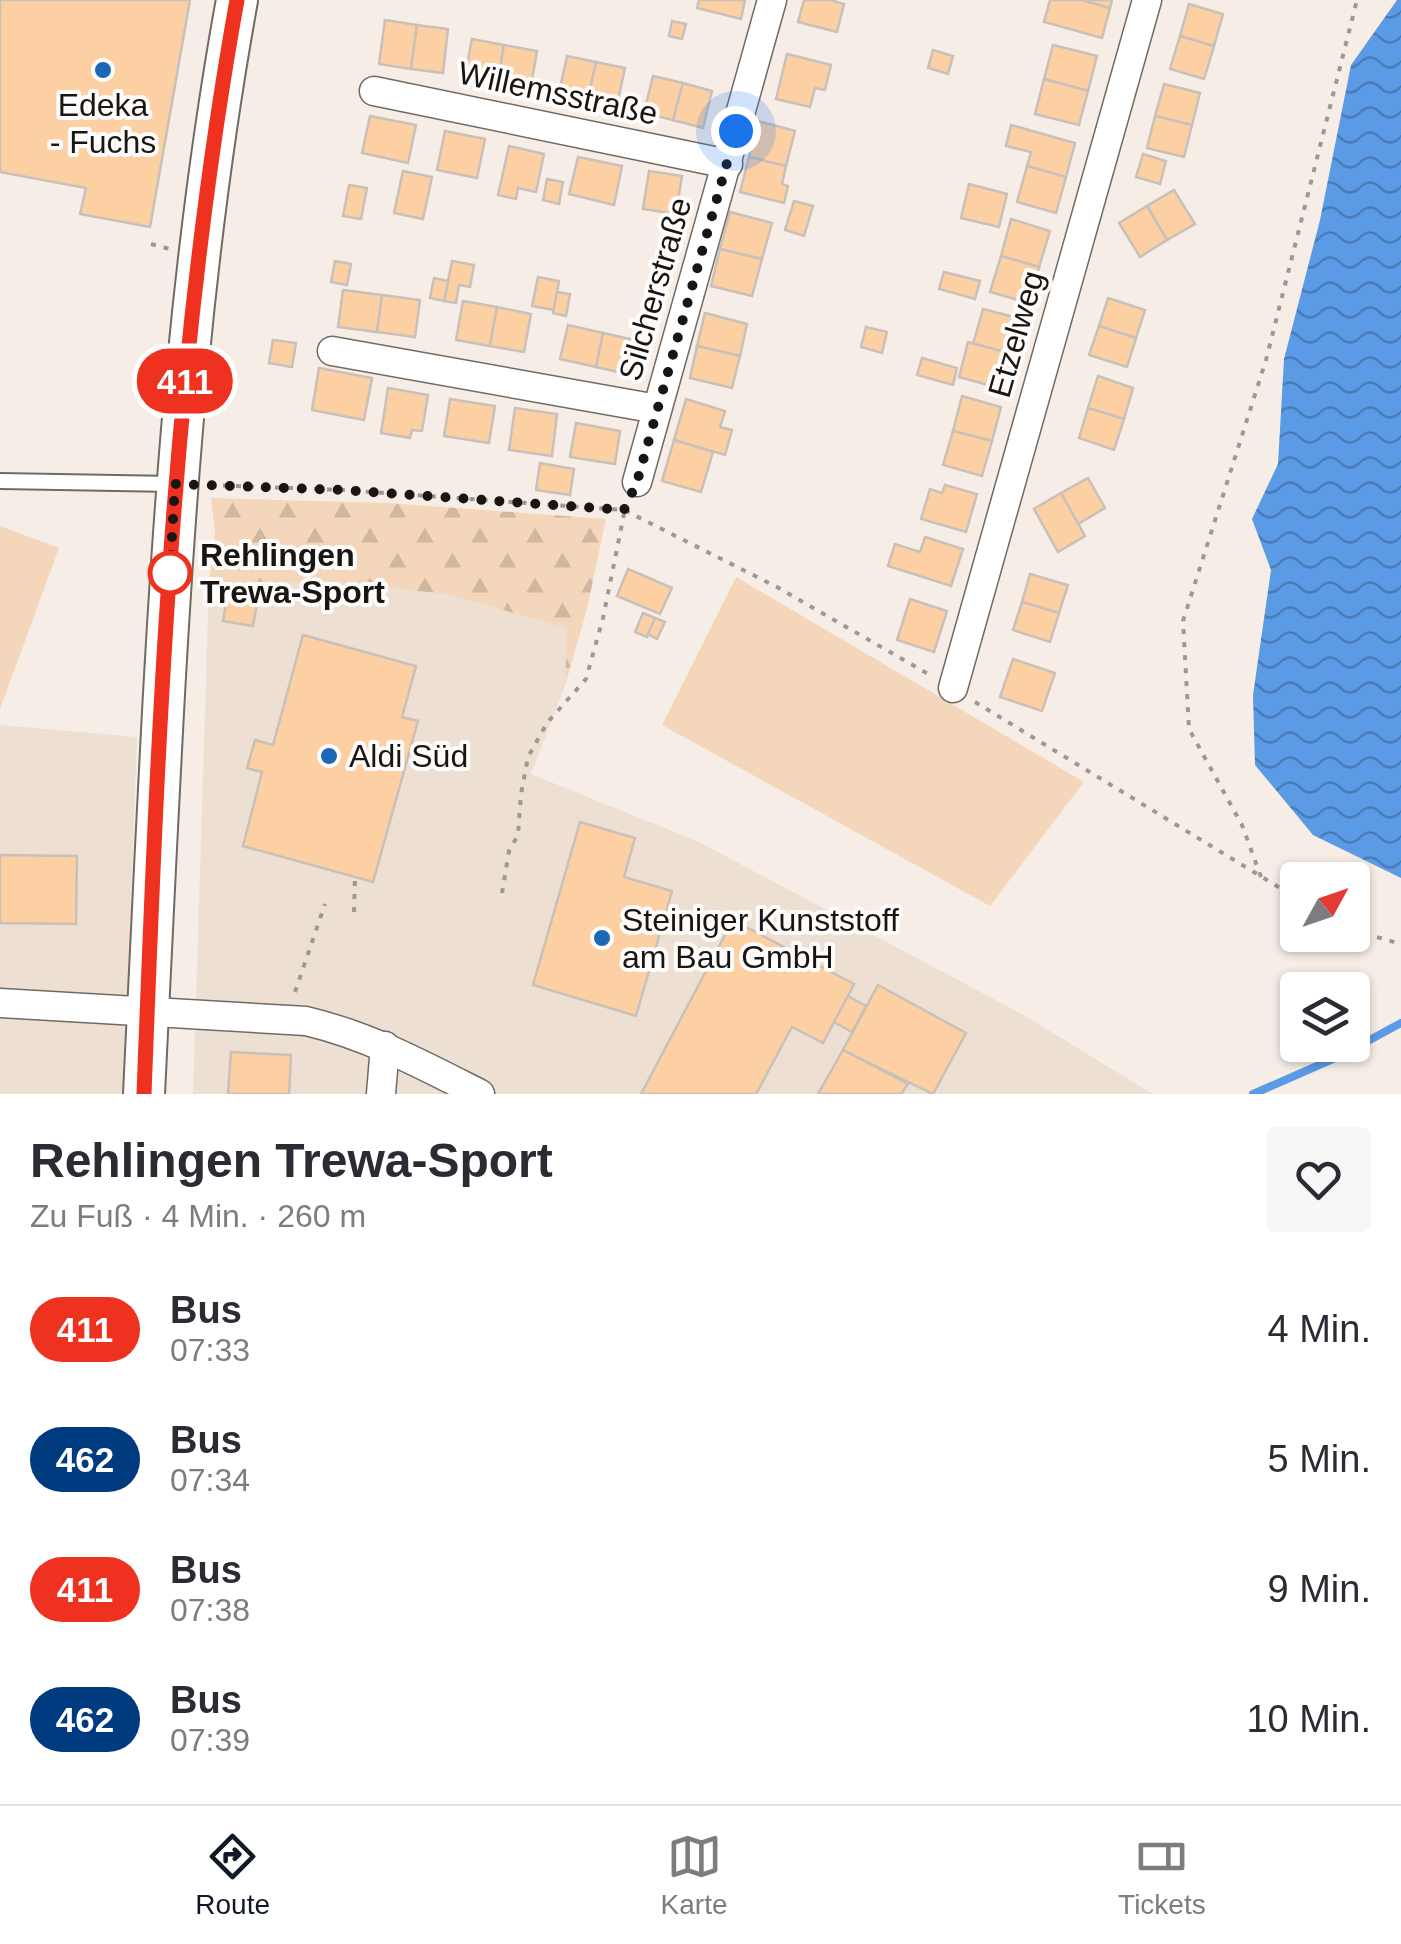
<!DOCTYPE html>
<html lang="de">
<meta charset="utf-8">
<style>
:root{--surface:#fff;--page:#f7f7f7;--text:#2b2b33;--muted:#7c7c81;--line:#e1e1e2;--accent:#111827}
body{margin:0;font-family:Helvetica,sans-serif;background:var(--page);color:var(--text);height:100vh;display:flex;flex-direction:column;font-size:38px;white-space:nowrap}
*{box-sizing:border-box;margin:0}
p{font-size:32px;color:var(--muted)}
.icon{flex:none;width:55px;height:55px;fill:none;stroke:currentColor;stroke-width:2;stroke-linecap:round;stroke-linejoin:round}
.map{position:relative;height:1094px;overflow:hidden}
.details{display:flex;flex-direction:column;background:var(--surface);flex:1}
.details>*{flex:none}
.badge{padding:0 20px;border-radius:32px;font-size:35px;line-height:65px}
.needle{width:65px;rotate:50deg}
.buttons{position:absolute;left:1280px;top:862px;display:grid;gap:20px}
.buttons a{display:grid;place-items:center;width:90px;height:90px;border-radius:10px;background:var(--surface);box-shadow:0 2px 8px #0004;font-size:50px}
.you{position:absolute;width:50px;height:50px;margin:-25px;border:8px solid #fff;border-radius:50%;background:#1a73e8;box-shadow:0 0 0 15px #1a73e833}
.map>.badge{position:absolute;translate:-50% -50%;box-shadow:0 0 0 5px #fff}
.round{display:grid;place-items:center;flex:none;width:105px;height:105px;border-radius:10px;background:var(--page)}
.headline{display:flex;align-items:center;justify-content:space-between;height:170px;padding:0 30px}
h1{font-size:48px;font-weight:700;line-height:75px}
ul{padding:0;list-style:none}
li{display:flex;align-items:center;gap:30px;height:130px;padding:0 30px}
li div{flex:1}
li b{display:block;font-size:38px}
li em{font-style:normal}
li .badge{min-width:110px;font-weight:700;text-align:center}
.dock{display:flex;justify-content:space-around;align-items:center;height:140px;border-top:2px solid var(--line);background:var(--surface);font-size:28px;color:var(--muted)}
.dock a{display:grid;justify-items:center;gap:5px}
.dock .active{color:var(--accent)}
.map>svg:first-child{display:block}
.built{fill:#eddfd2}
.forest{fill:url(#forest-firs)}
.green{fill:#f4d6ba}
.water{fill:url(#water-waves)}
.lines{fill:none;stroke-linecap:round;stroke-linejoin:round}
.stream{stroke:#5b9be5;stroke-width:8}
.building{fill:#fdd0a3;stroke:#c8c0b9;stroke-width:2.5}
.lane-casing{stroke:#716a63;stroke-width:18}
.street-casing{stroke:#716a63;stroke-width:31}
.secondary-casing{stroke:#716a63;stroke-width:44}
.path{stroke:#9e9892;stroke-width:4;stroke-dasharray:5 8;stroke-linecap:butt}
.lane{stroke:#fff;stroke-width:14}
.street{stroke:#fff;stroke-width:28}
.secondary{stroke:#fff;stroke-width:40}
.line-casing{stroke:#fff;stroke-width:22}
.line{stroke:#ef3120;stroke-width:15}
.walk{stroke:#181513;stroke-width:10;stroke-dasharray:0 18}
.poi-dot{fill:#1a68b7;stroke:#fefcfb;stroke-width:4}
.stop-dot{fill:#fff;stroke:#ef3120;stroke-width:5}
.labels{text-anchor:middle;stroke-width:8;stroke-linejoin:round;paint-order:stroke}
.street-label{font-size:32px;fill:#181513;stroke:#fefcfb}
.poi-label{font-size:32px;fill:#181513;stroke:#fefcfb;text-anchor:start}
.stop-label{font-size:32px;font-weight:bold;fill:#181513;stroke:#fefcfb;text-anchor:start}
</style>
<div class="map">
<svg width="1401" height="1094" viewBox="0 0 1401 1094">
<defs>
<pattern id="forest-firs" width="22" height="20" patternUnits="userSpaceOnUse" patternTransform="scale(2.5)"><rect width="22" height="20" fill="#f4d6ba"/><path d="M5 1l3.5 6h-7zM16 11l3.5 6h-7z" fill="#d0b79f"/></pattern>
<pattern id="water-waves" width="16" height="10" patternUnits="userSpaceOnUse" patternTransform="scale(2.5)"><rect width="16" height="10" fill="#5b9be5"/><path d="M0 5q4-4 8 0t8 0" fill="none" stroke="#4a7db8"/></pattern>
</defs>
<rect width="100%" height="100%" fill="#f6eee6"/>
<g class="built">
<polygon points="325,581 446,594 568,628 565,686 531,774 697,841 1020,1013 1153,1094 193,1094 209,585"/>
<polygon points="0,725 137,737 124,1094 0,1094"/>
</g>
<polygon class="forest" points="211,498 388,503 606,519 587,609 565,686 567,628 446,594 325,581 209,585 215,531"/>
<g class="green">
<polygon points="0,526 59,548 0,709"/>
<polygon points="736,577 1084,782 990,906 662,725"/>
</g>
<polygon class="water" points="1397,0 1401,0 1401,878 1313,835 1255,765 1253,695 1271,570 1252,519 1278,464 1284,359 1320,220 1351,65"/>
<g class="lines">
<polyline class="stream" points="1253,1094 1342,1055 1401,1023"/>
</g>
<g class="building">
<polygon points="0,0 190,0 150,227 80,214 86,188 0,172"/>
<polygon points="699,0 745,0 741,19 697,8"/>
<polygon points="804,0 830,0 844,4 837,32 798,22"/>
<polygon points="1050,0 1082,0 1110,8 1102,38 1044,22"/>
<polygon points="1082,0 1112,0 1110,8"/>
<polygon points="1189,4 1223,14 1214,46 1180,36"/>
<polygon points="385,20 417,25 411,69 379,64"/>
<polygon points="672,21 686,24 682,39 669,36"/>
<polygon points="417,25 448,29 443,73 411,69"/>
<polygon points="1180,36 1214,46 1204,79 1170,69"/>
<polygon points="472,39 504,45 498,81 465,75"/>
<polygon points="504,45 537,51 531,86 498,81"/>
<polygon points="1053,45 1097,56 1088,91 1044,79"/>
<polygon points="933,50 953,56 948,74 928,68"/>
<polygon points="787,54 831,65 825,90 815,88 810,107 776,99"/>
<polygon points="567,56 596,62 588,99 559,93"/>
<polygon points="596,62 625,68 617,105 588,99"/>
<polygon points="653,76 683,83 673,120 644,113"/>
<polygon points="1044,79 1088,91 1079,125 1035,114"/>
<polygon points="683,83 712,91 703,128 673,120"/>
<polygon points="1164,84 1200,93 1192,125 1155,116"/>
<polygon points="370,116 416,125 408,163 362,153"/>
<polygon points="1155,116 1192,125 1184,157 1147,148"/>
<polygon points="758,121 795,131 786,166 749,157"/>
<polygon points="1011,125 1075,143 1066,177 1027,166 1031,152 1006,146"/>
<polygon points="445,131 485,139 477,178 437,170"/>
<polygon points="509,146 544,154 536,192 518,188 516,199 498,195"/>
<polygon points="1143,154 1166,161 1160,184 1136,177"/>
<polygon points="578,157 622,166 614,205 569,194"/>
<polygon points="749,157 786,166 782,184 788,186 784,203 740,192"/>
<polygon points="1027,166 1066,177 1056,213 1017,202"/>
<polygon points="403,171 432,177 423,219 394,213"/>
<polygon points="649,171 682,176 676,214 643,209"/>
<polygon points="547,179 563,182 559,204 543,200"/>
<polygon points="969,184 1007,194 999,227 961,218"/>
<polygon points="349,185 367,188 361,219 343,216"/>
<polygon points="1174,190 1195,224 1167,240 1147,206"/>
<polygon points="794,201 813,206 804,236 785,230"/>
<polygon points="1147,206 1167,240 1140,257 1119,223"/>
<polygon points="730,212 772,223 762,259 720,249"/>
<polygon points="1011,219 1050,231 1039,267 1001,256"/>
<polygon points="720,249 762,259 752,296 711,286"/>
<polygon points="1001,256 1039,267 1029,303 990,292"/>
<polygon points="335,261 351,264 347,285 331,282"/>
<polygon points="452,261 474,265 470,287 459,285 456,303 444,301"/>
<polygon points="944,272 980,281 975,299 939,289"/>
<polygon points="538,277 559,281 554,310 532,306"/>
<polygon points="434,278 448,281 444,301 430,298"/>
<polygon points="343,290 382,295 377,332 338,327"/>
<polygon points="557,292 570,294 566,316 553,313"/>
<polygon points="382,295 420,300 415,337 377,332"/>
<polygon points="1108,298 1145,310 1136,338 1099,326"/>
<polygon points="463,301 497,307 490,346 456,340"/>
<polygon points="497,307 531,314 524,352 490,346"/>
<polygon points="983,309 1025,320 1016,355 973,344"/>
<polygon points="705,313 747,324 740,356 697,346"/>
<polygon points="568,325 603,333 596,367 560,359"/>
<polygon points="1099,326 1136,338 1127,367 1089,355"/>
<polygon points="866,327 887,332 882,353 861,347"/>
<polygon points="603,333 639,341 631,375 596,367"/>
<polygon points="273,340 296,343 292,367 269,363"/>
<polygon points="968,342 1016,355 1006,390 959,377"/>
<polygon points="697,346 740,356 732,388 690,378"/>
<polygon points="922,358 957,368 953,385 917,375"/>
<polygon points="319,368 372,378 364,420 312,410"/>
<polygon points="1098,376 1133,388 1124,419 1088,408"/>
<polygon points="388,388 428,395 422,431 412,430 410,438 381,433"/>
<polygon points="962,396 1001,407 992,441 953,431"/>
<polygon points="450,399 495,406 489,443 444,436"/>
<polygon points="686,399 725,411 720,427 732,430 725,455 674,440"/>
<polygon points="515,408 557,414 552,456 509,450"/>
<polygon points="1088,408 1124,419 1114,450 1079,438"/>
<polygon points="576,423 620,431 615,464 570,457"/>
<polygon points="953,431 992,441 982,476 943,465"/>
<polygon points="674,440 713,452 701,492 662,481"/>
<polygon points="540,463 574,469 570,495 536,490"/>
<polygon points="1088,478 1105,508 1078,524 1061,493"/>
<polygon points="945,485 977,494 966,532 921,519 930,489 942,493"/>
<polygon points="1061,493 1085,536 1058,552 1034,509"/>
<polygon points="925,537 963,549 951,586 888,566 895,544 920,552"/>
<polygon points="628,569 672,588 660,614 617,596"/>
<polygon points="1030,574 1068,585 1059,613 1022,602"/>
<polygon points="228,592 258,597 253,626 223,621"/>
<polygon points="910,599 947,611 934,652 897,640"/>
<polygon points="1022,602 1059,613 1050,642 1013,630"/>
<polygon points="643,613 655,618 647,637 635,632"/>
<polygon points="655,618 665,622 657,639 648,634"/>
<polygon points="303,635 416,666 402,717 418,721 373,882 243,846 262,772 247,768 255,740 273,745"/>
<polygon points="1013,659 1055,673 1042,711 1000,697"/>
<polygon points="580,822 635,838 624,877 672,891 636,1016 533,985"/>
<polygon points="0,855 77,856 76,924 0,923"/>
<polygon points="733,920 854,984 848,996 823,1043 792,1027 756,1094 641,1094"/>
<polygon points="878,985 966,1033 933,1094 843,1050"/>
<polygon points="848,996 866,1006 852,1032 834,1022"/>
<polygon points="843,1050 908,1084 901,1094 818,1094"/>
<polygon points="231,1052 291,1055 289,1094 228,1094"/>
</g>
<g class="lines">
<g class="lane-casing">
<polyline id="lane" points="0,481 174,484"/>
</g>
<g class="street-casing">
<g id="street">
<polyline points="374,91 728,164"/>
<polyline points="332,351 657,409"/>
<polyline points="637,482 772,0"/>
<polyline points="953,688 1147,0"/>
<path d="M0 1003 306 1021C369 1036 423 1065 480 1094"/>
<polyline points="381,1094 385,1046"/>
</g>
</g>
<g class="secondary-casing">
<path id="secondary" d="M144 1094C149 973 156 852 162 731 175 485 193 242 237 0"/>
</g>
<g class="path">
<polyline points="151,244 170,249"/>
<polyline points="210,485 343,490 624,510 777,587 928,674"/>
<polyline points="975,702 1298,899"/>
<polyline points="1261,877 1242,825 1189,729 1183,621 1266,360 1357,0"/>
<polyline points="502,893 509,851 518,835 521,794 528,757 547,723 586,679 603,618 625,509"/>
<polyline points="354,912 355,877"/>
<polyline points="1352,930 1401,944"/>
<polyline points="295,992 325,904"/>
</g>
<use href="#lane" class="lane"/>
<use href="#street" class="street"/>
<use href="#secondary" class="secondary"/>
</g>
<g class="lines">
<g class="line-casing">
<path id="line" d="M144 1094C158 729 172 360 237 0"/>
</g>
<use href="#line" class="line"/>
<polyline class="walk" points="170,573 175,484 343,490 624,510 637,482 736,131"/>
</g>
<g class="poi-dot">
<circle cx="103" cy="70" r="10"/>
<circle cx="329" cy="756" r="10"/>
<circle cx="602" cy="938" r="10"/>
</g>
<circle class="stop-dot" cx="170" cy="573" r="20"/>
<g class="labels">
<g class="street-label">
<text transform="translate(558 93) rotate(12)" y="11">Willemsstraße</text>
<text transform="translate(655 289) rotate(-74)" y="11">Silcherstraße</text>
<text transform="translate(1016 334) rotate(-74)" y="11">Etzelweg</text>
</g>
<g class="poi-label">
<text x="103" y="116" text-anchor="middle">Edeka<tspan x="103" dy="37">- Fuchs</tspan></text>
<text x="349" y="767">Aldi Süd</text>
<text x="622" y="931">Steiniger Kunststoff<tspan x="622" dy="37">am Bau GmbH</tspan></text>
</g>
<g class="stop-label">
<text x="200" y="566">Rehlingen<tspan x="200" dy="37">Trewa-Sport</tspan></text>
</g>
</g>
</svg>
<div class="buttons">
<a><svg class="needle" viewBox="-14 -14 28 28"><path d="M0-13l5 13h-10z" fill="#e53935"/><path d="M0 13l5-13h-10z" fill="#7c7c81"/></svg></a>
<a><svg class="icon" aria-label="layers" viewBox="0 0 24 24"><path d="M12 4l9 5-9 5-9-5zM3 14l9 5 9-5"/></svg></a>
</div>
<div class="you" style="left:736px;top:131px"></div>
<b class="badge" style="left:185px;top:381px;background:#ef3120;color:#fff">411</b>
</div>
<section class="details">
<div class="headline"><div><h1>Rehlingen Trewa-Sport</h1><p>Zu Fuß · 4 Min. · 260 m</p></div><a class="round"><svg class="icon" aria-label="heart" viewBox="0 0 24 24"><path d="M12 20l-8-8c-3-5 5-10 8-4 3-6 11-1 8 4z"/></svg></a></div>
<ul>
<li><span class="badge" style="background:#ef3120;color:#fff">411</span><div><b>Bus</b><p>07:33</p></div><em>4 Min.</em></li>
<li><span class="badge" style="background:#003b80;color:#fff">462</span><div><b>Bus</b><p>07:34</p></div><em>5 Min.</em></li>
<li><span class="badge" style="background:#ef3120;color:#fff">411</span><div><b>Bus</b><p>07:38</p></div><em>9 Min.</em></li>
<li><span class="badge" style="background:#003b80;color:#fff">462</span><div><b>Bus</b><p>07:39</p></div><em>10 Min.</em></li>
</ul>
</section>
<nav class="dock">
<a class="active"><svg class="icon" aria-label="directions" viewBox="0 0 24 24"><path d="M12 3l9 9-9 9-9-9zM9 14v-3h6M13 9l2 2-2 2"/></svg>Route</a>
<a><svg class="icon" aria-label="map" viewBox="0 0 24 24"><path d="M3 6l6-2 6 2 6-2v14l-6 2-6-2-6 2zM9 4v14M15 6v14"/></svg>Karte</a>
<a><svg class="icon" aria-label="tickets" viewBox="0 0 24 24"><path d="M3 7h18v10H3zM15 7v10"/></svg>Tickets</a>
</nav>
